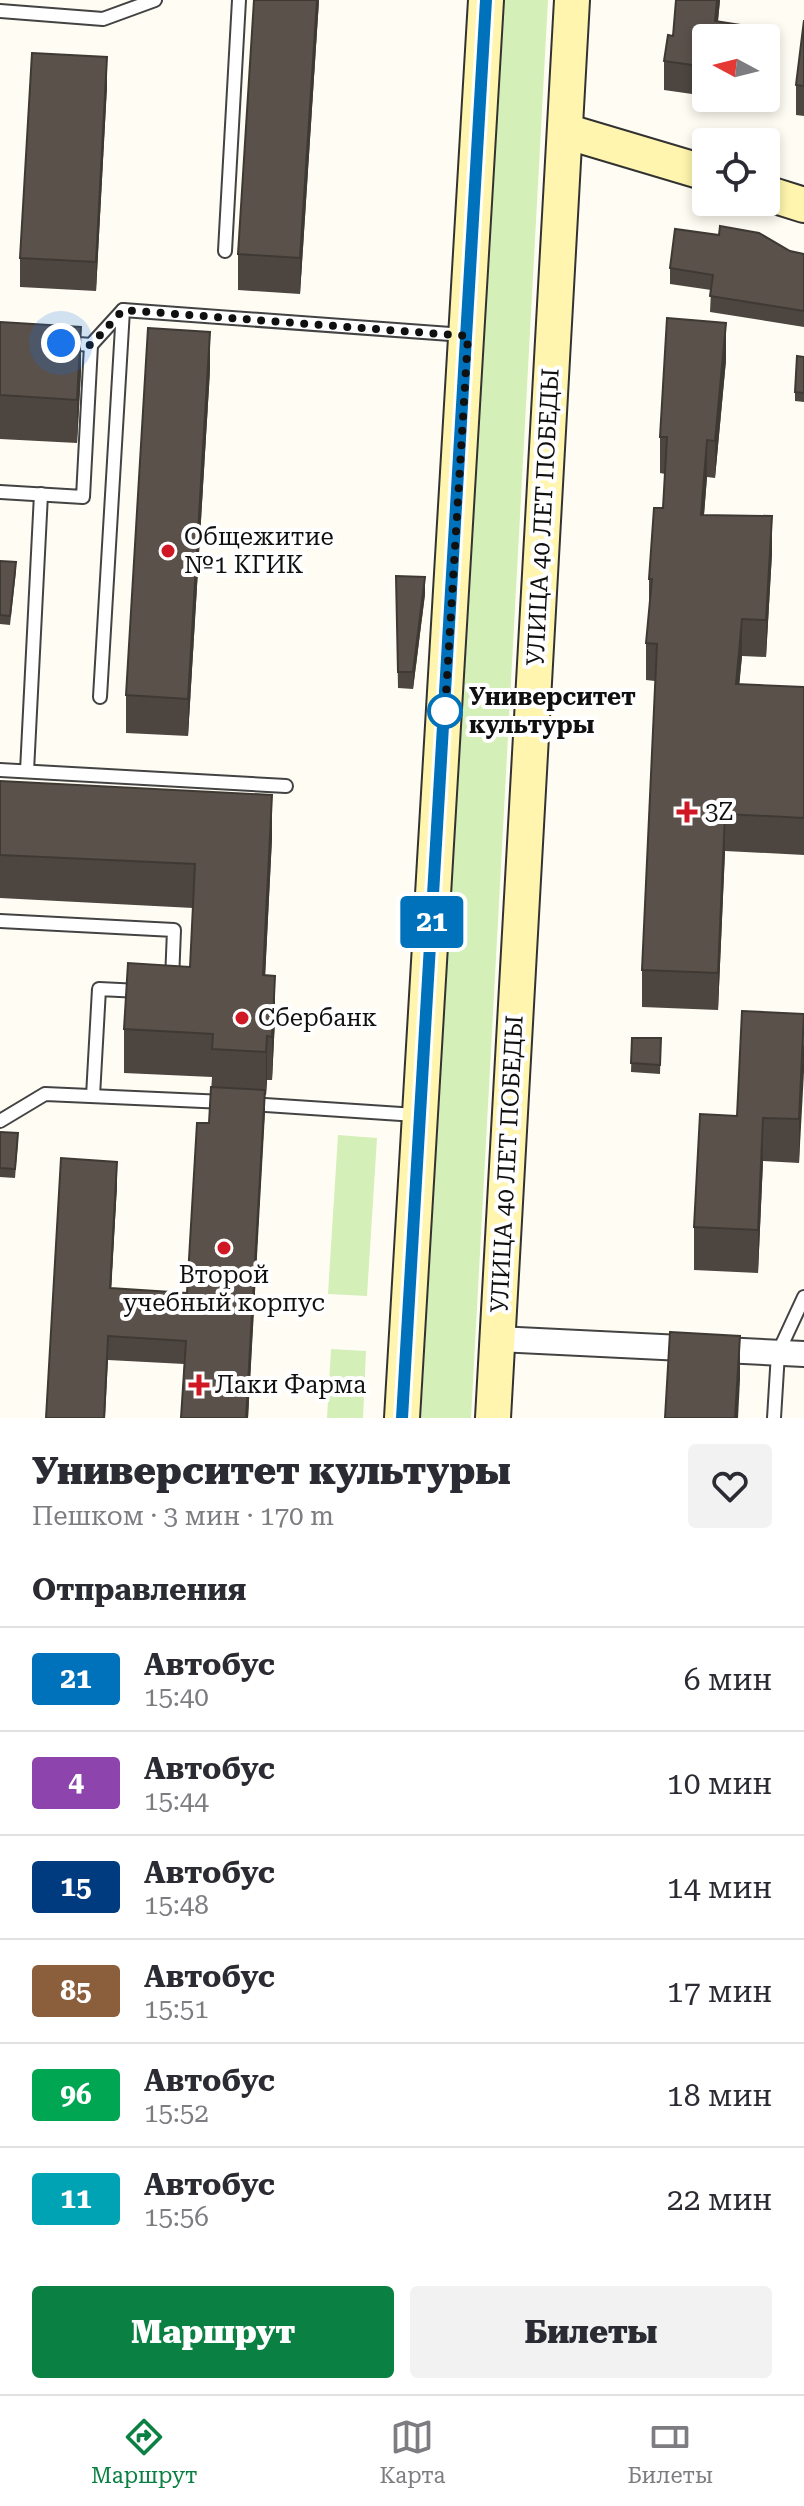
<!DOCTYPE html>
<html lang="ru">
<meta charset="utf-8">
<style>
:root{--surface:#fff;--page:#f2f2f3;--text:#2b2b33;--muted:#7c7c81;--line:#e1e1e2;--accent:#0b8043}
body{margin:0;font-family:"Roboto Serif",serif;background:var(--page);color:var(--text);height:100vh;display:flex;flex-direction:column;font-size:30px;white-space:nowrap}
*{box-sizing:border-box;margin:0}
p{font-size:26px;color:var(--muted)}
.icon{flex:none;width:44px;height:44px;fill:none;stroke:currentColor;stroke-width:2;stroke-linecap:round;stroke-linejoin:round}
.map{position:relative;height:1418px;overflow:hidden}
.panel{display:flex;flex-direction:column;background:var(--surface);flex:1}
.panel>*{flex:none}
.badge{padding:0 16px;border-radius:6px;font-size:28px;line-height:52px}
.needle{width:52px;rotate:277deg}
.fabs{position:absolute;left:692px;top:24px;display:grid;gap:16px}
.fabs a{display:grid;place-items:center;width:88px;height:88px;border-radius:8px;background:var(--surface);box-shadow:0 4px 12px #0003;font-size:40px}
.you{position:absolute;width:40px;height:40px;margin:-20px;border:6px solid #fff;border-radius:50%;background:#1a73e8;box-shadow:0 0 0 12px #1a73e833}
.map>.badge{position:absolute;translate:-50% -50%;box-shadow:0 0 0 4px #fff}
h2{padding:0 32px;font-size:30px;line-height:72px}
.round{display:grid;place-items:center;flex:none;width:84px;height:84px;border-radius:8px;background:var(--page)}
.headline{display:flex;align-items:center;justify-content:space-between;height:136px;padding:0 32px}
h1{font-size:38px;font-weight:800;line-height:60px}
.primary-button{display:flex;gap:16px;margin-top:auto;padding:16px 32px}
.primary-button a{flex:1;height:92px;border-radius:8px;background:var(--accent);color:#fff;font-size:32px;font-weight:800;line-height:92px;text-align:center}
.primary-button a+a{background:var(--page);color:var(--text)}
ul{padding:0;list-style:none}
li{display:flex;align-items:center;gap:24px;height:104px;padding:0 32px;border-top:2px solid var(--line)}
li div{flex:1}
li b{display:block;font-size:30px}
li em{font-style:normal}
li .badge{min-width:88px;font-weight:700;text-align:center}
.menu{display:flex;justify-content:space-around;align-items:center;height:112px;border-top:2px solid var(--line);background:var(--surface);font-size:22px;color:var(--muted)}
.menu a{display:grid;justify-items:center;gap:4px}
.menu .selected{color:var(--accent)}
.map>svg:first-child{display:block}
.green{fill:#d5efb8}
.lines{fill:none;stroke-linecap:round;stroke-linejoin:round}
.lane-casing{stroke:#434343;stroke-width:16}
.street-casing{stroke:#434343;stroke-width:28}
.secondary-casing{stroke:#323232;stroke-width:38}
.lane{stroke:#fff;stroke-width:12}
.street{stroke:#fff;stroke-width:24}
.secondary{stroke:#fff5ae;stroke-width:34}
.wall{fill:#4d4640}
.shaded-wall{fill:#3f3934}
.building{fill:#5a514b;stroke:#3f3934;stroke-width:2}
.line-casing{stroke:#fff;stroke-width:18}
.line{stroke:#0072bc;stroke-width:12}
.walk{stroke:#101010;stroke-width:8;stroke-dasharray:0 14.4}
.poi-dot{fill:#d01824;stroke:#fff;stroke-width:3}
.stop-dot{fill:#fff;stroke:#0072bc;stroke-width:4}
.labels{text-anchor:middle;stroke-width:8;stroke-linejoin:round;paint-order:stroke}
.street-label{font-size:24px;fill:#101010;stroke:#fff}
.poi-label{font-size:24px;fill:#101010;stroke:#fff;text-anchor:start}
.stop-label{font-size:24px;font-weight:bold;fill:#101010;stroke:#fff;text-anchor:start}
</style>
<div class="map">
<svg width="804" height="1418" viewBox="0 0 804 1418">
<rect width="100%" height="100%" fill="#fffdf3"/>
<g class="green">
<polygon points="501,0 548,0 471,1418 421,1418"/>
<polygon points="338,1135 377,1138 367,1296 328,1294"/>
<polygon points="331,1349 366,1351 363,1418 327,1418"/>
</g>
<g class="lines">
<g class="lane-casing">
<g id="lane">
<polyline points="0,11 103,19 155,0"/>
<polyline points="225,251 239,0"/>
<polyline points="67,343 91,345 123,310 464,335"/>
<polyline points="0,492 83,497 91,345"/>
<polyline points="100,697 123,310"/>
<polyline points="0,770 286,786"/>
<polyline points="27,771 41,494"/>
<polyline points="0,921 174,930 172,980"/>
<polyline points="93,1096 99,989 140,991"/>
<polyline points="251,1104 416,1115"/>
<polyline points="0,1121 45,1094 225,1102"/>
<polyline points="774,1418 778,1353 804,1297"/>
</g>
</g>
<g class="street-casing">
<polyline id="street" points="498,1339 804,1354"/>
</g>
<g class="secondary-casing">
<g id="secondary">
<polyline points="565,131 706,173"/>
<polyline points="766,193 804,205"/>
<polyline points="402,1418 486,0"/>
<polyline points="493,1418 572,0"/>
</g>
</g>
<use href="#lane" class="lane"/>
<use href="#street" class="street"/>
<use href="#secondary" class="secondary"/>
</g>
<g class="wall">
<polygon points="319,0 300,294 238,290 238,254"/>
<polygon points="676,0 720,0 718,22 754,38 706,38 706,96 664,90 664,61 673,36"/>
<polygon points="804,20 804,116 796,115 796,85"/>
<polygon points="107,86 96,291 20,287 20,258"/>
<polygon points="790,251 804,254 804,327 710,312 711,290 670,284 670,268"/>
<polygon points="0,322 81,371 77,443 0,439"/>
<polygon points="804,357 804,402 795,401 795,392"/>
<polygon points="726,360 715,478 707,477 704,515 772,553 766,657 742,656 739,684 804,687 804,855 725,851 718,1010 642,1007 642,970 655,681 646,680 646,643 649,610 649,579 663,508 665,474 660,473 660,437"/>
<polygon points="210,370 188,736 126,733 126,695"/>
<polygon points="0,561 16,571 10,625 0,624"/>
<polygon points="396,576 425,594 413,689 398,688"/>
<polygon points="0,781 272,838 265,975 275,1019 272,1080 267,1080 266,1095 265,1095 248,1418 181,1418 184,1364 108,1360 46,1418 117,1185 111,1288 187,1293 209,1123 212,1077 124,1073 124,1029 190,967 193,908 0,898"/>
<polygon points="804,1014 799,1163 763,1161 758,1273 694,1270 694,1227 737,1116"/>
<polygon points="632,1038 661,1038 660,1074 631,1072"/>
<polygon points="0,1132 18,1141 15,1178 0,1177"/>
</g>
<g class="shaded-wall">
<polygon points="317,0 319,0 300,294 300,258"/>
<polygon points="717,0 720,0 716,38 715,21"/>
<polygon points="107,57 107,86 96,291 96,262"/>
<polygon points="726,323 726,360 715,478 715,441"/>
<polygon points="81,327 81,371 77,443 77,400"/>
<polygon points="210,332 210,370 188,736 188,699"/>
<polygon points="707,440 707,477 701,551 701,515"/>
<polygon points="772,516 772,553 766,657 766,620"/>
<polygon points="425,577 425,594 413,689 413,672"/>
<polygon points="742,619 742,656 736,721 736,684"/>
<polygon points="272,795 272,838 263,1019 263,975"/>
<polygon points="725,814 725,851 718,1010 718,973"/>
<polygon points="275,976 275,1019 272,1080 272,1037"/>
<polygon points="804,1029 804,1072 799,1163 799,1119"/>
<polygon points="267,1036 267,1080 266,1095 266,1052"/>
<polygon points="265,1090 265,1113 248,1418 246,1418"/>
<polygon points="763,1118 763,1161 758,1273 758,1230"/>
<polygon points="117,1162 117,1185 110,1312 110,1288"/>
<polygon points="108,1336 108,1360 105,1418 104,1418"/>
<polygon points="740,1336 740,1380 738,1418 735,1418"/>
</g>
<g class="building">
<polygon points="254,0 317,0 300,258 238,254"/>
<polygon points="676,0 717,0 715,21 754,27 752,38 706,38 706,67 664,61 668,35 673,36"/>
<polygon points="804,20 804,86 796,85"/>
<polygon points="32,53 107,57 96,262 20,258"/>
<polygon points="720,226 759,233 790,251 804,254 804,311 710,296 713,275 670,268 675,229 719,235"/>
<polygon points="667,318 726,323 715,441 707,440 701,515 772,516 766,620 742,619 736,684 804,687 804,818 725,814 718,973 642,970 657,644 646,643 652,579 649,579 654,508 663,508 667,437 660,437"/>
<polygon points="0,322 81,327 77,400 0,395"/>
<polygon points="148,328 210,332 188,699 126,695"/>
<polygon points="797,356 804,357 804,393 795,392"/>
<polygon points="0,561 16,562 10,616 0,615"/>
<polygon points="396,576 425,577 413,672 398,672"/>
<polygon points="0,781 272,795 263,975 275,976 272,1037 267,1036 266,1052 212,1049 213,1034 124,1029 128,963 190,967 195,864 0,855"/>
<polygon points="742,1011 804,1014 799,1119 763,1118 758,1230 694,1227 700,1114 737,1116"/>
<polygon points="632,1038 661,1038 660,1065 631,1063"/>
<polygon points="211,1087 265,1090 246,1418 181,1418 186,1341 108,1336 104,1418 46,1418 61,1158 117,1162 110,1288 187,1293 197,1123 209,1123"/>
<polygon points="0,1132 18,1133 15,1169 0,1168"/>
<polygon points="670,1332 740,1336 735,1418 665,1418"/>
</g>
<g class="lines">
<g class="line-casing">
<polyline id="line" points="402,1418 486,0"/>
</g>
<use href="#line" class="line"/>
<polyline class="walk" points="61,343 91,345 123,310 468,336 445,711"/>
</g>
<g class="poi-dot">
<circle cx="168" cy="551" r="8"/>
<path d="M683 800h8v8h8v8h-8v8h-8v-8h-8v-8h8z"/>
<circle cx="242" cy="1018" r="8"/>
<circle cx="224" cy="1248" r="8"/>
<path d="M195 1373h8v8h8v8h-8v8h-8v-8h-8v-8h8z"/>
</g>
<circle class="stop-dot" cx="445" cy="711" r="16"/>
<g class="labels">
<g class="street-label">
<text transform="translate(543 517) rotate(-87)" y="8">УЛИЦА 40 ЛЕТ ПОБЕДЫ</text>
<text transform="translate(507 1164) rotate(-87)" y="8">УЛИЦА 40 ЛЕТ ПОБЕДЫ</text>
</g>
<g class="poi-label">
<text x="184" y="545">Общежитие<tspan x="184" dy="28">№1 КГИК</tspan></text>
<text x="705" y="820">3Z</text>
<text x="258" y="1026">Сбербанк</text>
<text x="224" y="1283" text-anchor="middle">Второй<tspan x="224" dy="28">учебный корпус</tspan></text>
<text x="215" y="1393">Лаки Фарма</text>
</g>
<g class="stop-label">
<text x="469" y="705">Университет<tspan x="469" dy="28">культуры</tspan></text>
</g>
</g>
</svg>
<div class="fabs">
<a><svg class="needle" viewBox="-14 -14 28 28"><path d="M0-13l5 13h-10z" fill="#e53935"/><path d="M0 13l5-13h-10z" fill="#7c7c81"/></svg></a>
<a><svg class="icon" aria-label="locate" viewBox="0 0 24 24"><circle cx="12" cy="12" r="6"/><path d="M12 2v4M12 18v4M2 12h4M18 12h4"/></svg></a>
</div>
<div class="you" style="left:61px;top:343px"></div>
<b class="badge" style="left:432px;top:922px;background:#0072bc;color:#fff">21</b>
</div>
<section class="panel">
<div class="headline"><div><h1>Университет культуры</h1><p>Пешком · 3 мин · 170 m</p></div><a class="round"><svg class="icon" aria-label="heart" viewBox="0 0 24 24"><path d="M12 20l-8-8c-3-5 5-10 8-4 3-6 11-1 8 4z"/></svg></a></div>
<h2>Отправления</h2>
<ul>
<li><span class="badge" style="background:#0072bc;color:#fff">21</span><div><b>Автобус</b><p>15:40</p></div><em>6 мин</em></li>
<li><span class="badge" style="background:#8e44ad;color:#fff">4</span><div><b>Автобус</b><p>15:44</p></div><em>10 мин</em></li>
<li><span class="badge" style="background:#003b80;color:#fff">15</span><div><b>Автобус</b><p>15:48</p></div><em>14 мин</em></li>
<li><span class="badge" style="background:#8b5e3c;color:#fff">85</span><div><b>Автобус</b><p>15:51</p></div><em>17 мин</em></li>
<li><span class="badge" style="background:#00a651;color:#fff">96</span><div><b>Автобус</b><p>15:52</p></div><em>18 мин</em></li>
<li><span class="badge" style="background:#00a3b4;color:#fff">11</span><div><b>Автобус</b><p>15:56</p></div><em>22 мин</em></li>
</ul>
<div class="primary-button"><a>Маршрут</a><a>Билеты</a></div>
</section>
<nav class="menu">
<a class="selected"><svg class="icon" aria-label="directions" viewBox="0 0 24 24"><path d="M12 3l9 9-9 9-9-9zM9 14v-3h6M13 9l2 2-2 2"/></svg>Маршрут</a>
<a><svg class="icon" aria-label="map" viewBox="0 0 24 24"><path d="M3 6l6-2 6 2 6-2v14l-6 2-6-2-6 2zM9 4v14M15 6v14"/></svg>Карта</a>
<a><svg class="icon" aria-label="tickets" viewBox="0 0 24 24"><path d="M3 7h18v10H3zM15 7v10"/></svg>Билеты</a>
</nav>
